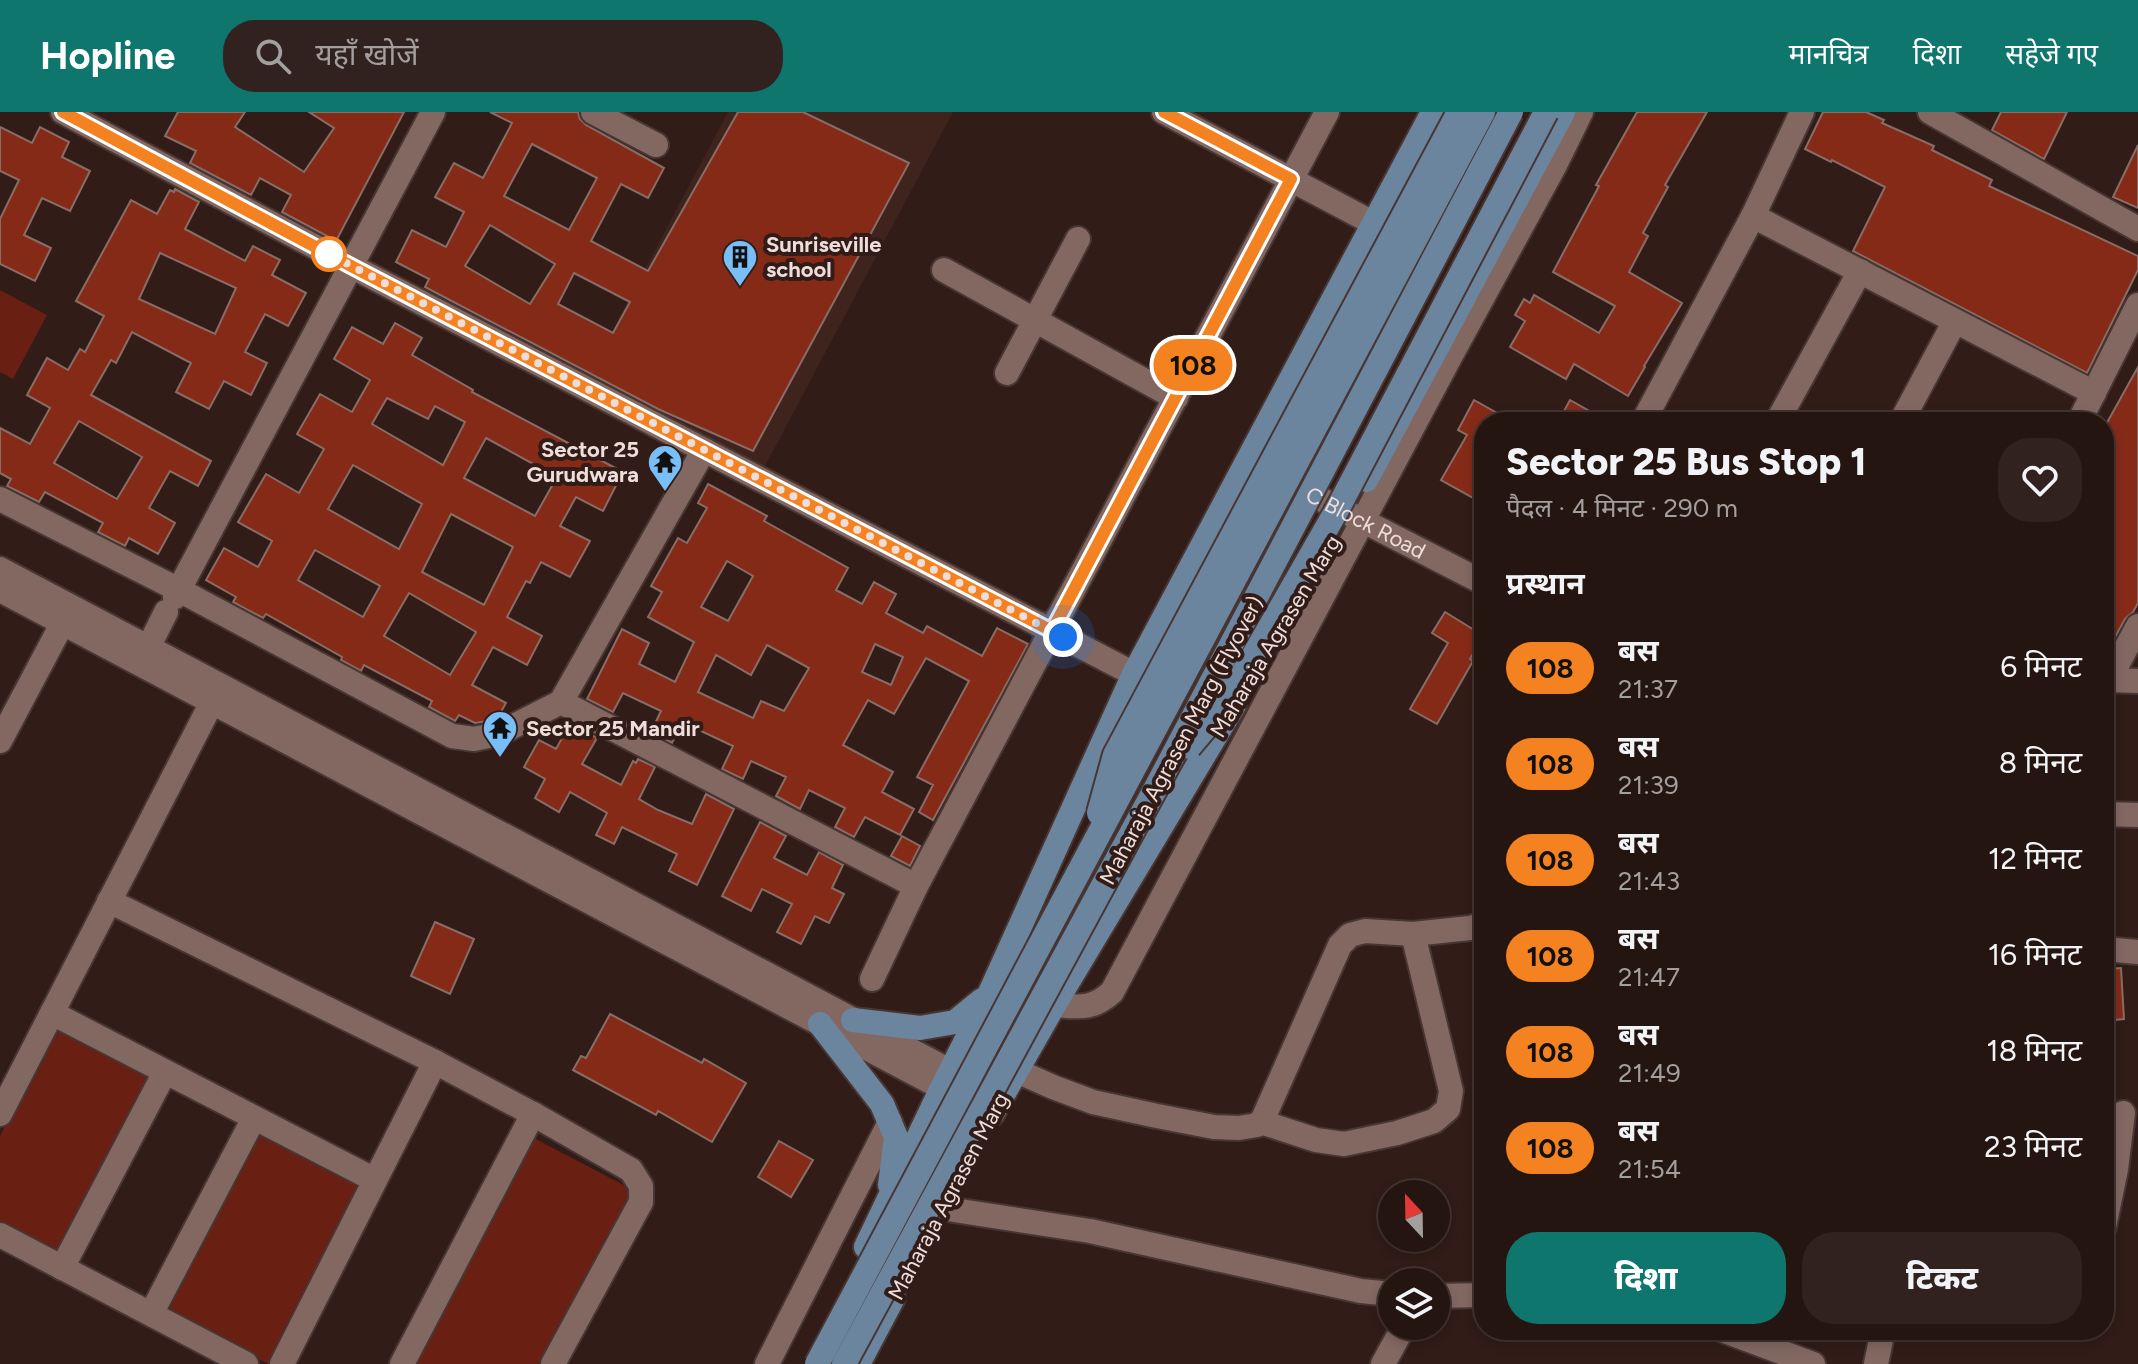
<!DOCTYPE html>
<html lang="hi">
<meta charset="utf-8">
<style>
:root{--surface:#251511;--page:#31221f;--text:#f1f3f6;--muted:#a39f9f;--line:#423431;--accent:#0f766e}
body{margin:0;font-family:Figtree,"Noto Sans Devanagari",sans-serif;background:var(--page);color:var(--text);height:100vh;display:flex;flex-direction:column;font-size:30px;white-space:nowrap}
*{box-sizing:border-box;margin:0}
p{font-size:26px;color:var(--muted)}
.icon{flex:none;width:44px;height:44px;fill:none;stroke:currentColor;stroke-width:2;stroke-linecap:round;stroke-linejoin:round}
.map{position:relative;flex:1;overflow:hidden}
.drawer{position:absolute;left:1474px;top:300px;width:640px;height:928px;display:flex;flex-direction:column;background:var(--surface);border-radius:32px;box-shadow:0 4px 12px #0003,0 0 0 2px var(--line)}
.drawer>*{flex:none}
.badge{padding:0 16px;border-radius:26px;font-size:28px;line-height:52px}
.needle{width:52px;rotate:338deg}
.buttons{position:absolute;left:1378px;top:1068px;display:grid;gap:16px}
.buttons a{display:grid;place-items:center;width:72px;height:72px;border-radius:50%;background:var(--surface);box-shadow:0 4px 12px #0003,0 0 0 2px var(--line);font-size:40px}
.you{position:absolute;width:40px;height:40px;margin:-20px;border:6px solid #fff;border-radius:50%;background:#1a73e8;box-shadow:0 0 0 12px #1a73e833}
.map>.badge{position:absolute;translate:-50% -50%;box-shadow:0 0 0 4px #fff}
h2{padding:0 32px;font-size:30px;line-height:72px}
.round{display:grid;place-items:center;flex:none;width:84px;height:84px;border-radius:32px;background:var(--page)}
.headline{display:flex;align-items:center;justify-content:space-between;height:136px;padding:0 32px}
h1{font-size:38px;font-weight:800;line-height:60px}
.button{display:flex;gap:16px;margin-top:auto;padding:16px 32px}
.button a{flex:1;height:92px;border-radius:32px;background:var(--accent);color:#fff;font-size:32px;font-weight:800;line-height:92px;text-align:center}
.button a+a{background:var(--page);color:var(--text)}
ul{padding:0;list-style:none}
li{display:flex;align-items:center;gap:24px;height:96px;padding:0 32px}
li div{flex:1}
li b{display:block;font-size:30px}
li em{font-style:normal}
li .badge{min-width:88px;font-weight:700;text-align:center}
header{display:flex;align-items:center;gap:48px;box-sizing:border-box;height:112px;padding:0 40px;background:var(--accent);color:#fff}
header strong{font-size:38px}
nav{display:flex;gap:44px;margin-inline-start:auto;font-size:28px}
.search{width:560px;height:72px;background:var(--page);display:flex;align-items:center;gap:20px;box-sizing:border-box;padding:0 28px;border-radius:32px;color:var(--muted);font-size:30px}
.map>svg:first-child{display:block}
.built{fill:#3f231d}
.green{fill:#691f11}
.building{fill:#862a18;stroke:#886d67;stroke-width:2;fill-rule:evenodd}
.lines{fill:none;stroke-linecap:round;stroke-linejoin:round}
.minor-casing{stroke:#473633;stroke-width:28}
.major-casing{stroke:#473633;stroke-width:28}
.minor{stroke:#836862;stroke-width:24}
.major{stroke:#6c859f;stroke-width:24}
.major-bridge-casing{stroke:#473633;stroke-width:28;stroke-linecap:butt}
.major-bridge{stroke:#6c859f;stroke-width:24}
.line-casing{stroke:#fff;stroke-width:18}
.line{stroke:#f58220;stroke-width:12}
.walk{stroke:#eededb;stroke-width:8;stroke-dasharray:0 14.4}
.stop-dot{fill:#fff;stroke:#f58220;stroke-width:4}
.labels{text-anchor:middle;stroke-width:8;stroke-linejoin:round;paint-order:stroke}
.poi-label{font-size:22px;font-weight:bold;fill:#eededb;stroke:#311c17;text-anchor:start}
.street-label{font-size:22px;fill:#eededb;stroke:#311c17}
</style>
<header>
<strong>Hopline</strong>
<div class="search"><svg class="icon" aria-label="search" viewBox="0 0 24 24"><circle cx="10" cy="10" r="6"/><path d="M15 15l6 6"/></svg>यहाँ खोजें</div>
<nav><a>मानचित्र</a><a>दिशा</a><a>सहेजे गए</a></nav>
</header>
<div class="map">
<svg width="2138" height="1252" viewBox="0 0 2138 1252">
<rect width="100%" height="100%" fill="#311c17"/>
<polygon class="built" points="728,0 953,0 763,358 587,266"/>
<g class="green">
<polygon points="0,178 47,203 13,267 0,260"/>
<polygon points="56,917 150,966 58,1141 0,1111 0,1024"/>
<polygon points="259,1018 363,1072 268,1252 164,1199"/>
<polygon points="530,1024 633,1078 541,1252 411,1252"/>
</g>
<g class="building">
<polygon points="178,0 245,0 235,15 304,60 334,16 309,0 404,0 336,129 282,100 291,83 260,66 251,83 190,51 196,39 165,24"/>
<path d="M490 0H578L580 7 586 13 664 56 648 86 621 72 591 129 648 159 738 0H803L909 51 753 339 658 297 425 175 429 167 396 150 412 118 446 135 464 100 435 85 454 51 483 66 512 11ZM532 32 597 66 569 118 504 84ZM490 113 555 152 530 192 465 154ZM574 161 630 190 613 221 558 192Z"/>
<polygon points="1637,0 1707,0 1665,73 1668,75 1643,121 1648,124 1629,160 1682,191 1644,254 1645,255 1628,284 1574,252 1566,267 1510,235 1525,209 1515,203 1524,187 1530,191 1534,183 1599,221 1615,194 1553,160 1599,74 1596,73"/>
<polygon points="1823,0 1866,0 1884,8 1882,11 1934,34 1932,38 1992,68 1989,74 2138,144 2138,158 2087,261 1853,139 1885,75 1832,48 1831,50 1805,37"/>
<polygon points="2001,0 2067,0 2044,47 1992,18"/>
<polygon points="0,15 32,31 40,15 69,30 62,45 90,59 70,99 42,86 24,123 51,136 35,169 0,152 0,107 19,68 0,59"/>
<polygon points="2138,33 2138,96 2113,85"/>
<path d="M175 77 199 90 185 117 245 149 253 134 280 148 272 163 306 181 288 214 265 202 245 240 267 251 251 283 224 269 209 297 176 280 191 251 132 220 116 251 111 248 91 283 211 349 198 374 170 359 149 396 175 411 158 442 129 426 125 434 98 420 103 411 45 380 39 390 7 374 11 367 0 361V316L30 332 50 296 27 283 47 246 68 258 80 237 85 240 104 204 76 189 131 88 157 102 170 78 174 80ZM160 141 236 176 215 222 139 187ZM79 309 142 345 117 387 54 351Z"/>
<path d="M395 211 422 226 412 243 473 278 472 280 623 360 603 399 576 385 560 414 590 429 570 465 541 450 530 471 526 469 507 505 542 524 527 553 493 535 472 573 506 591 498 605 493 608 475 611 459 603 455 609 429 595 432 589 364 553 361 559 341 548 342 545 266 502 263 506 233 490 236 485 206 468 224 436 258 455 272 429 238 410 266 362 299 381 324 337 297 322 320 282 352 300 370 268 334 247 352 215 383 232ZM387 286 428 307 435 294 465 310 443 353 372 312ZM486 326 557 365 535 404 464 366ZM353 353 422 392 399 437 328 397ZM451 402 513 435 484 493 422 460ZM315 438 380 474 363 505 298 468ZM409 481 476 520 450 563 384 524Z"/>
<polygon points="2138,255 2138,491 2133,500 2125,507 2113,529 2104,523 2104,316"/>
<polygon points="1474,288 1513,310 1484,310 1484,392 1441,368 1467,323 1458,318"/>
<polygon points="1570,288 1609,310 1558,310"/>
<path d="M708 372 767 404 764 409 848 456 836 478 862 492 874 470 896 482 886 501 923 521 927 514 982 544 997 516 1028 532 933 708 919 700 933 673 917 665 969 569 926 546 894 602 868 588 843 633 893 660 882 680 914 697 900 723 865 705 854 725 835 715 845 696 809 678 800 697 776 684 786 665 751 649 743 667 722 657 733 634 682 610 672 631 651 620 661 599 623 581 613 600 587 587 622 517 649 531 639 552 675 570 694 530 648 505 662 480 651 474 678 426 687 431 707 396 698 391ZM727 449 753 464 728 509 701 495ZM875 532 903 545 891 573 862 560ZM767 533 809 556 784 599 761 589 753 606 698 580 716 543 751 563Z"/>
<polygon points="1445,500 1484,524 1470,547 1473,549 1437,612 1410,597 1448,531 1432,521"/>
<polygon points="570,612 597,626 582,652 621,673 633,649 636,651 638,647 655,655 639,687 658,698 692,712 706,682 734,697 697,773 669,759 677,742 622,715 614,732 596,723 607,701 570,680 559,700 535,686 545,667 524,655 539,628 556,637"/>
<polygon points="760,710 786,724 774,746 807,763 819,740 843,753 832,776 844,782 829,811 815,804 801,832 777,820 792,792 762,777 751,799 722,784"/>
<polygon points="902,724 920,734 910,754 891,744"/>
<polygon points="435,810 474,827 450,882 411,864"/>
<polygon points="2121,856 2124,907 2104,909 2104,857"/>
<polygon points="610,902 702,951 704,947 746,971 712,1030 658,999 656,1003 573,958 581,944 586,946"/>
<polygon points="779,1029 813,1048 791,1085 758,1065"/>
</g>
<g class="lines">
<g class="minor-casing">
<g id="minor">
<polyline points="63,0 351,154 1134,562"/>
<polyline points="593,0 656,33"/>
<polyline points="1164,0 1373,111"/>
<polyline points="1930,0 2138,117"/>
<polyline points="1753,104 2094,281"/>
<polyline points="944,158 1176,286"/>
<polyline points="1007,261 1078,127"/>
<polyline points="1643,310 1753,104 1802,0"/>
<polyline points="1777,310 1860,159"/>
<polyline points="1901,310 1955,209"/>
<polyline points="2079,310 2138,193"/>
<path id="s1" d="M1268 360 1484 471"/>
<polyline points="0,387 179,478 452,624 474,627 498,622 561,590 704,338"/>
<polyline points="0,457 950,959"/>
<polyline points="0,478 942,976"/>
<polyline points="175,485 433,0"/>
<polyline points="141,550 166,500"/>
<polyline points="2104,568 2138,569"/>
<polyline points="2109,568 2138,514"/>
<polyline points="561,590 916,774"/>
<polyline points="0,629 70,497"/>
<polyline points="2104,702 2138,703"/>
<polyline points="109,789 435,950 533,1002 631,1058 641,1074 641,1090 553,1252"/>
<polyline points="2104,837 2138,840"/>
<polyline points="872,867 916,774 1327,0"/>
<path d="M1054 893C1080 895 1092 898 1112 880L1450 245 1555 53 1581 0"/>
<polyline points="52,901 375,1068"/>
<polyline points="1017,959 1053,975 1093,990 1157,1004 1214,1015 1239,1016 1257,1013 1263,1007 1340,833 1350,823 1365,819 1413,822 1470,816 1484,812"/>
<polyline points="0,1002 212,590"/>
<polyline points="1261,1010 1316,1028 1344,1032 1397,1021 1434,1009 1448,997 1451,979 1413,822"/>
<polyline points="941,1096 1090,1119 1361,1179 1392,1182"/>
<polyline points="2104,1115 2116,1057 2123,1001"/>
<polyline points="0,1123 246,1252"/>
<polyline points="62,1156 165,960"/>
<polyline points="1436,1184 1484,1183"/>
<polyline points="151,1202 254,1006"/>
<polyline points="1722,1218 1813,1252"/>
<polyline points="282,1252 435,950"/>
<polyline points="402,1252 533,1002"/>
<polyline points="767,1252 890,1010"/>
<polyline points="1383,1252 1404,1214"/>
<polyline points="1876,1252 1883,1218"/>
</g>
</g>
<g class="major-casing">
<g id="major">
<polyline points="1366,368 1563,0"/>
<polyline points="853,908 920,916 955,910 982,888"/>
<polyline points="820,912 882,992 896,1025 890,1073"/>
<polyline points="992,1002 1054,893 1234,593"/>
<polyline points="866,1135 942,976 989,883 1134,562 1433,0"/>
<polyline points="858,1252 893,1186"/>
</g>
</g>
<use href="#minor" class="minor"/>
<use href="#major" class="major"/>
<g class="major-bridge-casing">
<g id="major-bridge">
<polyline points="1189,635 1227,590 1338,396 1546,0"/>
<polyline points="1099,701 1115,643 1459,0"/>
<polyline points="817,1252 1483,0"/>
<polyline points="844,1252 1158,672 1511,0"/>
</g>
</g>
<use href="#major-bridge" class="major-bridge"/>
</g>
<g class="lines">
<g class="line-casing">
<polyline id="line" points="63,0 351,154 1052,519 1291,67 1164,0"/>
</g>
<use href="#line" class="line"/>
<polyline class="walk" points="329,142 325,140 1063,525"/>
</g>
<defs>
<g id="building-pin" transform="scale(1.8)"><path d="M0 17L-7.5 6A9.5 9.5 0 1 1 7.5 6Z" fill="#78bff7" stroke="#311c17"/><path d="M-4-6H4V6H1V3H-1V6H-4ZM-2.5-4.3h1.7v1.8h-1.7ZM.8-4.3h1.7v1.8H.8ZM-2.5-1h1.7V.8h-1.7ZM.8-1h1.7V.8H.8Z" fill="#111"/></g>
<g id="temple-pin" transform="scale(1.8)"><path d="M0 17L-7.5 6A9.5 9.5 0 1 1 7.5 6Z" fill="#78bff7" stroke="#311c17"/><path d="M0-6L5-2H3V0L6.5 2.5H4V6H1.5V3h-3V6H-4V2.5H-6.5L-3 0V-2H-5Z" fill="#111"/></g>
</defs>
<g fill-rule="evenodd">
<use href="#building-pin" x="740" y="145"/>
<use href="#temple-pin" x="665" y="350"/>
<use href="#temple-pin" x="500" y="616"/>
</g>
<circle class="stop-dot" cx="329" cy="142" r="16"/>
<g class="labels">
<g class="poi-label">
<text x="766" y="140">Sunriseville<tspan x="766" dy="25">school</tspan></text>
<text x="639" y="345" text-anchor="end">Sector 25<tspan x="639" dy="25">Gurudwara</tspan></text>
<text x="526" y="624">Sector 25 Mandir</text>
</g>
<g class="street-label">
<text dy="8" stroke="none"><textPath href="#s1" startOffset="110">C Block Road</textPath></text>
<text transform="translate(1275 524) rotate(-59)" y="8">Maharaja Agrasen Marg</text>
<text transform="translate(1181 628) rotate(-62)" y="8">Maharaja Agrasen Marg (Flyover)</text>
<text transform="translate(948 1084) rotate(-62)" y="8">Maharaja Agrasen Marg</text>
</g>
</g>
</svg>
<div class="buttons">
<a><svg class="needle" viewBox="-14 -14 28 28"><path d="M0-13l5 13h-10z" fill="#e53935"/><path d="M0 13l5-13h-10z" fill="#a39f9f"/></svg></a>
<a><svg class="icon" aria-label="layers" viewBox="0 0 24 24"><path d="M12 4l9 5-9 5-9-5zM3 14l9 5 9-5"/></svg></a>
</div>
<div class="you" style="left:1063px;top:525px"></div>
<b class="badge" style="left:1193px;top:253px;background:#f58220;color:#111">108</b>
<section class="drawer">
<div class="headline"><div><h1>Sector 25 Bus Stop 1</h1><p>पैदल · 4 मिनट · 290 m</p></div><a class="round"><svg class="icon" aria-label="heart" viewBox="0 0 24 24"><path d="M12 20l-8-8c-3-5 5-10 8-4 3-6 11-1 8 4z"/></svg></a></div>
<h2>प्रस्थान</h2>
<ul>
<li><span class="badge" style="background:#f58220;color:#111">108</span><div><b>बस</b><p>21:37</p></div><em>6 मिनट</em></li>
<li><span class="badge" style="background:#f58220;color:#111">108</span><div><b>बस</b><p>21:39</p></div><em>8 मिनट</em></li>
<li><span class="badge" style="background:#f58220;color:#111">108</span><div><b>बस</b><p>21:43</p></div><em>12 मिनट</em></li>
<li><span class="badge" style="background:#f58220;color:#111">108</span><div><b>बस</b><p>21:47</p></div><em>16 मिनट</em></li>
<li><span class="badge" style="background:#f58220;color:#111">108</span><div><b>बस</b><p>21:49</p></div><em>18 मिनट</em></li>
<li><span class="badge" style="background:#f58220;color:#111">108</span><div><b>बस</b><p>21:54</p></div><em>23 मिनट</em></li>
</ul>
<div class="button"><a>दिशा</a><a>टिकट</a></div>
</section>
</div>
